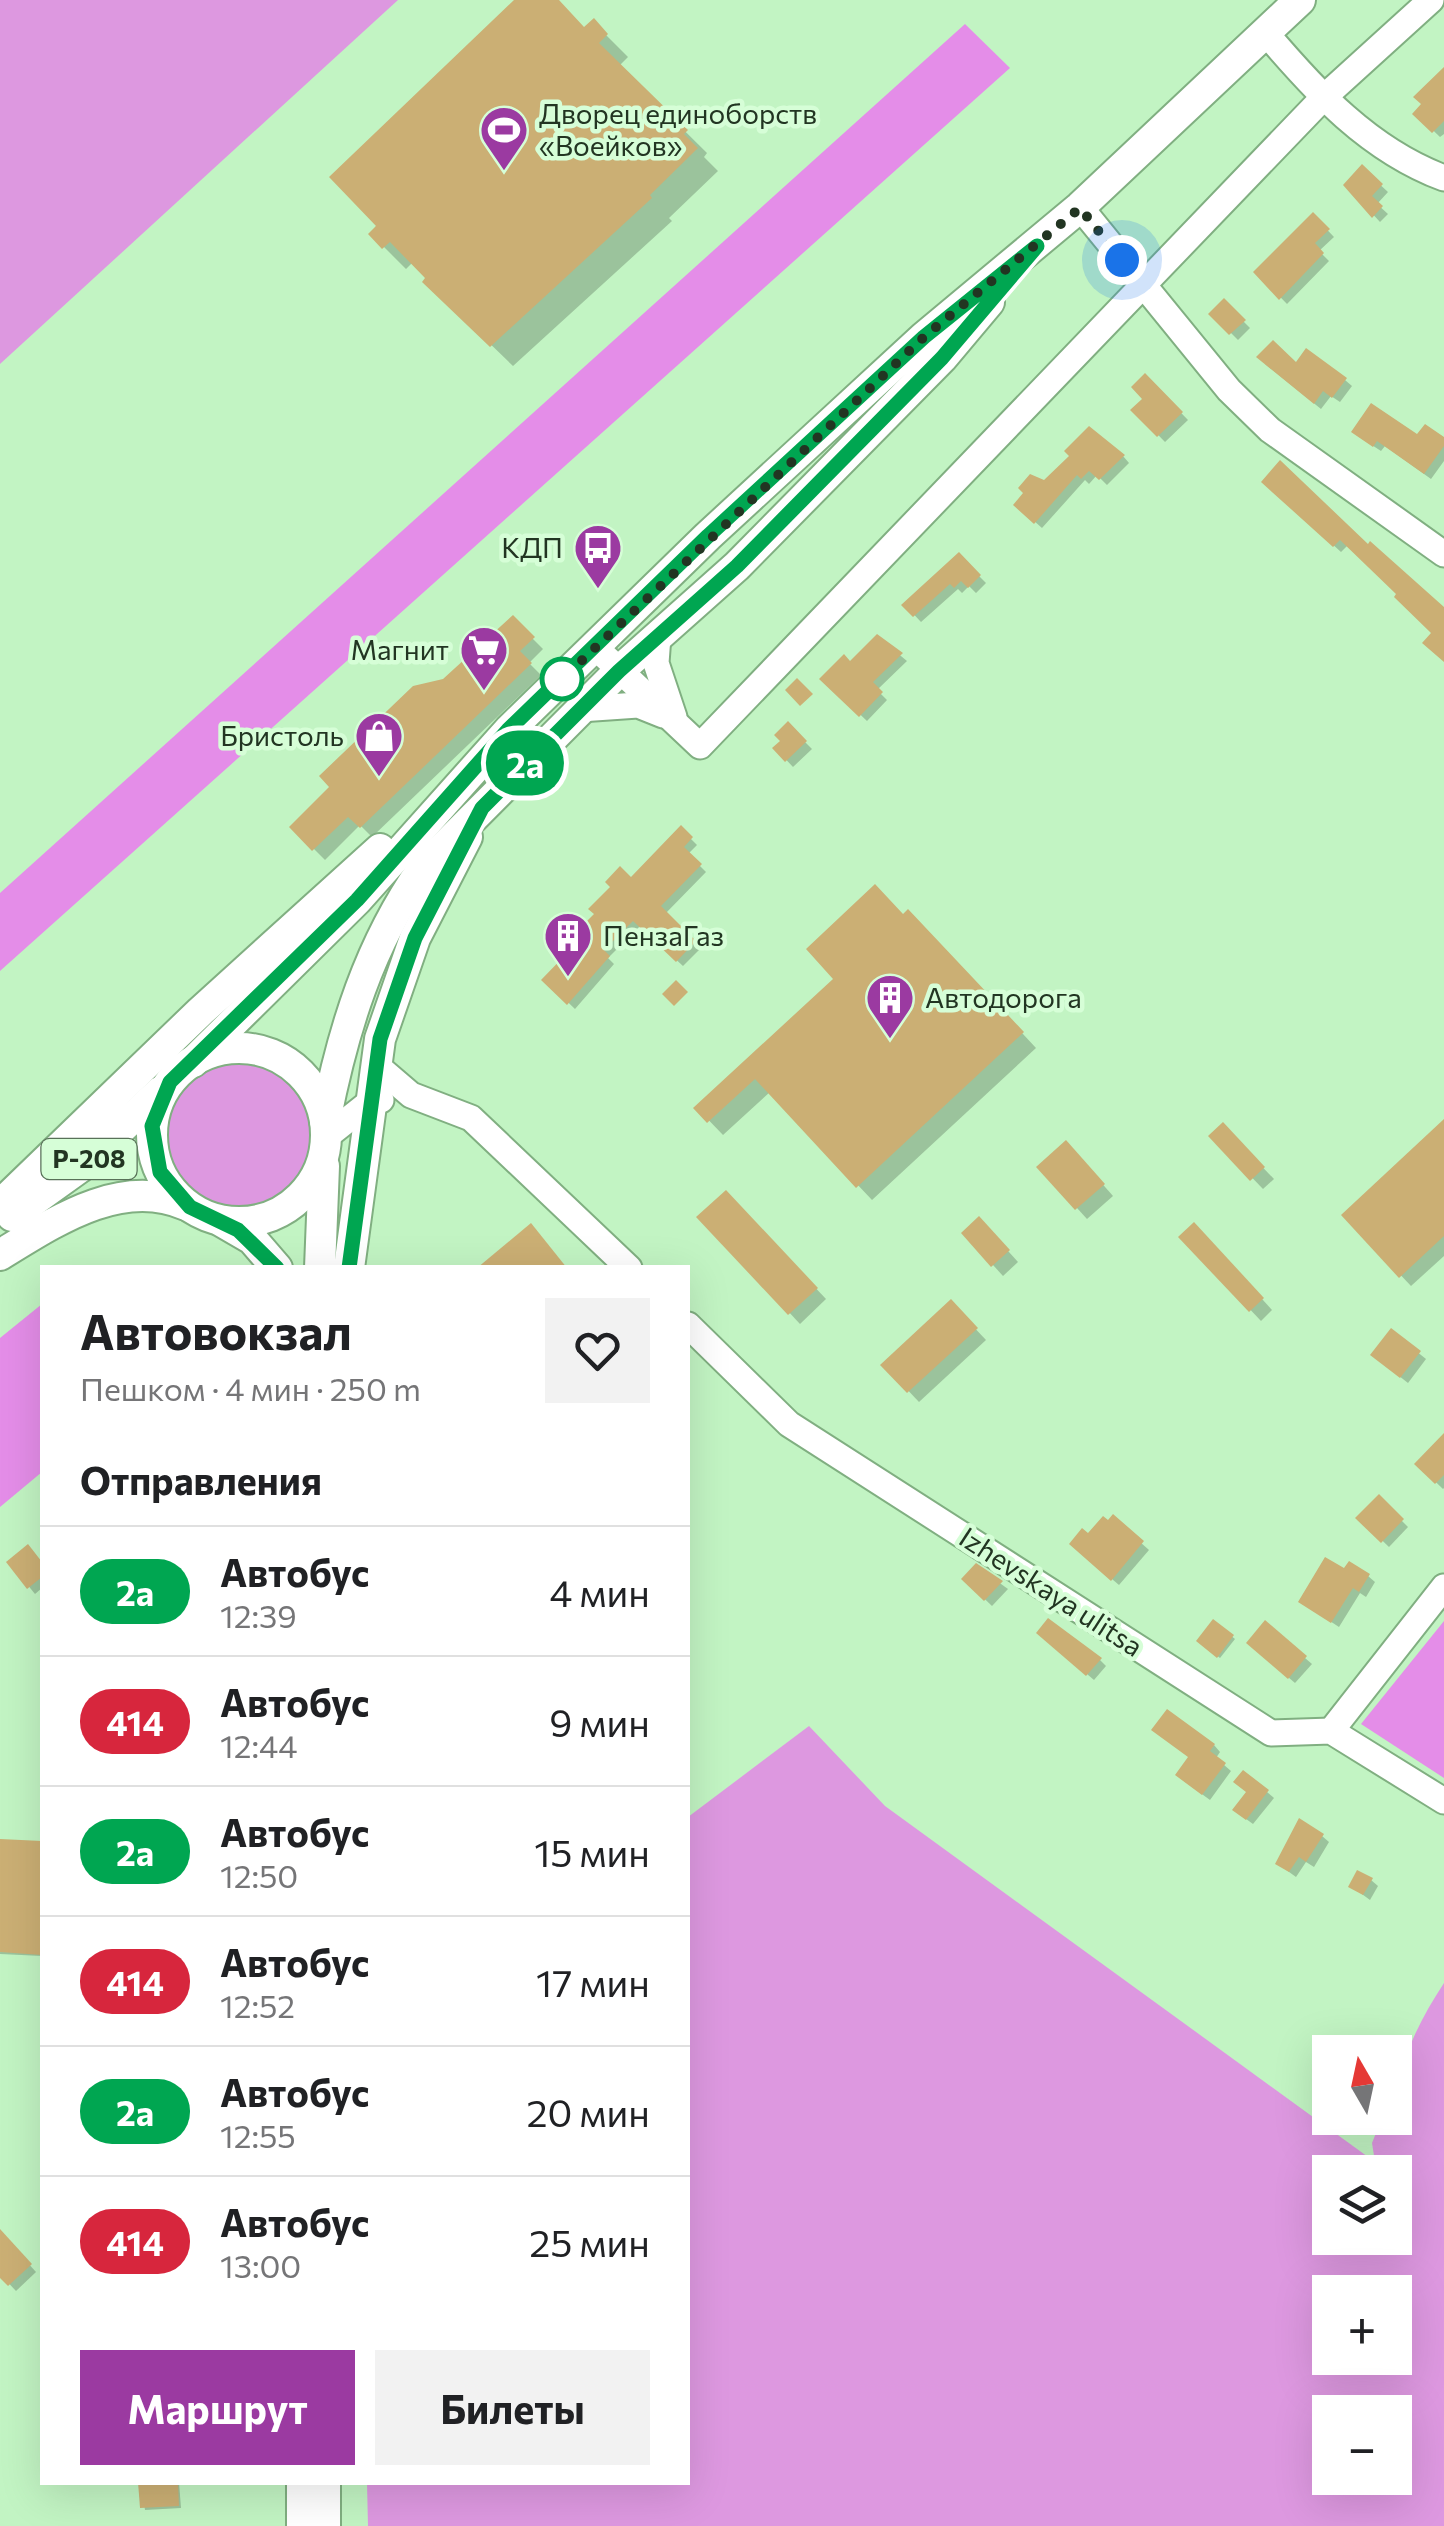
<!DOCTYPE html>
<html lang="ru">
<meta charset="utf-8">
<style>
:root{--surface:#fff;--page:#f2f2f2;--text:#202124;--muted:#757577;--line:#e0e0e0;--accent:#9b3aa1}
body{margin:0;font-family:Commissioner,sans-serif;background:var(--page);color:var(--text);height:100vh;display:flex;flex-direction:column;font-size:38px;white-space:nowrap}
*{box-sizing:border-box;margin:0}
p{font-size:32px;color:var(--muted)}
.icon{flex:none;width:55px;height:55px;fill:none;stroke:currentColor;stroke-width:2;stroke-linecap:round;stroke-linejoin:round}
.map{position:relative;flex:1;overflow:hidden}
.panel{position:absolute;left:40px;top:1265px;width:650px;height:1220px;display:flex;flex-direction:column;background:var(--surface);border-radius:0px;box-shadow:0 10px 40px #0002}
.panel>*{flex:none}
.badge{padding:0 20px;border-radius:32px;font-size:35px;line-height:65px}
.needle{width:65px;rotate:351deg}
.fabs{position:absolute;left:1312px;top:2035px;display:grid;gap:20px}
.fabs a{display:grid;place-items:center;width:100px;height:100px;border-radius:0px;background:var(--surface);box-shadow:0 10px 40px #0002;font-size:50px}
.you{position:absolute;width:50px;height:50px;margin:-25px;border:8px solid #fff;border-radius:50%;background:#1a73e8;box-shadow:0 0 0 15px #1a73e833}
.map>.badge{position:absolute;translate:-50% -50%;box-shadow:0 0 0 5px #fff}
h2{padding:0 40px;font-size:38px;line-height:90px}
.round{display:grid;place-items:center;flex:none;width:105px;height:105px;border-radius:0px;background:var(--page)}
.summary{display:flex;align-items:center;justify-content:space-between;height:170px;padding:0 40px}
h1{font-size:48px;font-weight:700;line-height:75px}
.cta{display:flex;gap:20px;margin-top:auto;padding:20px 40px}
.cta a{flex:1;height:115px;border-radius:0px;background:var(--accent);color:#fff;font-size:40px;font-weight:700;line-height:115px;text-align:center}
.cta a+a{background:var(--page);color:var(--text)}
ul{padding:0;list-style:none}
li{display:flex;align-items:center;gap:30px;height:130px;padding:0 40px;border-top:2px solid var(--line)}
li div{flex:1}
li b{display:block;font-size:38px}
li em{font-style:normal}
li .badge{min-width:110px;font-weight:700;text-align:center}
.map>svg:first-child{display:block}
.green{fill:#dd98e0;fill-rule:evenodd}
.forest{fill:#e48de8}
.shadow{fill:#0003}
.building{fill:#cbaf74}
.lines{fill:none;stroke-linecap:round;stroke-linejoin:round}
.minor-casing{stroke:#80af81;stroke-width:29}
.major-casing{stroke:#80af81;stroke-width:34}
.minor{stroke:#fff;stroke-width:25}
.major{stroke:#fff;stroke-width:30}
.line-casing{stroke:#fff;stroke-width:22}
.line{stroke:#00a651;stroke-width:15}
.walk{stroke:#223522;stroke-width:10;stroke-dasharray:0 18}
.stop-dot{fill:#fff;stroke:#00a651;stroke-width:5}
.labels{text-anchor:middle;stroke-width:9;stroke-linejoin:round;paint-order:stroke}
.shield{fill:#d6fed7;stroke:#587158;stroke-width:2.5}
.shield-label{font-size:25px;font-weight:bold;fill:#223522}
.poi-label{font-size:28px;fill:#223522;stroke:#d6fed7;text-anchor:start}
.street-label{font-size:28px;fill:#223522;stroke:#d6fed7}
</style>
<div class="map">
<svg width="1444" height="2526" viewBox="0 0 1444 2526">
<rect width="100%" height="100%" fill="#c2f4c3"/>
<g class="green">
<polygon points="0,0 398,0 0,364"/>
<circle cx="239" cy="1136" r="74"/>
<path d="M809 1726 885 1806 1375 2162 1372 2143 1382 2118H1395C1395 2069 1417 2024 1444 1983V2526H368L367 2483 688 2482V1817ZM1395 2172V2238H1330V2172ZM1330 2292H1395V2358H1330ZM1330 2412H1395V2478H1330Z"/>
</g>
<g class="forest">
<polygon points="965,24 1010,68 0,971 0,893"/>
<polygon points="42,1304 42,1472 0,1507 0,1338"/>
<polygon points="1444,1621 1444,1778 1361,1724"/>
</g>
<g class="shadow">
<polygon points="518,0 556,0 585,30 593,22 628,57 619,66 707,153 704,157 718,171 669,218 672,221 513,366 426,282 429,278 413,262 406,269 371,234"/>
<polygon points="1444,70 1444,134 1440,137 1416,114"/>
<polygon points="1362,168 1388,192 1377,204 1388,214 1380,222 1346,185"/>
<polygon points="1313,215 1334,237 1319,251 1329,261 1287,304 1256,272"/>
<polygon points="1224,302 1250,328 1238,340 1212,314"/>
<polygon points="1265,364 1296,366 1345,380 1352,386 1340,402 1331,396 1321,409"/>
<polygon points="1145,376 1188,420 1165,442 1134,410 1146,399"/>
<polygon points="1361,438 1444,440 1444,461 1431,479 1385,446 1381,451"/>
<polygon points="1123,456 1129,463 1107,485 1097,475 1089,484 1085,480 1042,528 1016,505 1044,483"/>
<polygon points="1264,482 1368,547 1444,611 1444,660 1435,633 1400,594 1348,545 1341,552"/>
<polygon points="958,555 986,583 976,593 969,586 962,593 958,589 921,622 905,605"/>
<polygon points="513,619 543,649 529,663 541,675 372,837 360,825 325,860 292,827"/>
<polygon points="878,637 907,661 877,690 887,700 867,721 823,679 850,664"/>
<polygon points="788,725 812,749 793,767 776,749 783,741"/>
<polygon points="681,829 697,845 688,854 706,872 665,914 700,949 683,966 640,926 608,958 614,964 575,1009 544,979"/>
<polygon points="903,917 922,926 1036,1048 872,1200 770,1092 723,1135 697,1108"/>
<polygon points="1444,1122 1444,1256 1411,1286 1344,1215"/>
<polygon points="1223,1126 1274,1179 1263,1189 1212,1136"/>
<polygon points="1076,1154 1113,1196 1087,1219 1077,1208"/>
<polygon points="726,1193 826,1299 800,1324 700,1217"/>
<polygon points="989,1230 1018,1262 1003,1276 964,1233"/>
<polygon points="1205,1236 1272,1310 1261,1321 1182,1237"/>
<polygon points="951,1303 986,1340 919,1402 884,1365"/>
<polygon points="1391,1331 1426,1359 1408,1383 1380,1361"/>
<polygon points="1444,1444 1444,1488 1443,1489 1417,1464"/>
<polygon points="1379,1498 1408,1527 1389,1547 1359,1518"/>
<polygon points="1113,1518 1149,1550 1119,1585 1078,1550"/>
<polygon points="35,1554 42,1564 42,1588 35,1594 9,1562"/>
<polygon points="976,1566 1008,1589 992,1606 964,1579"/>
<polygon points="1345,1572 1368,1576 1375,1582 1366,1597 1360,1593 1339,1627 1301,1602"/>
<polygon points="1214,1622 1235,1639 1220,1658 1199,1641"/>
<polygon points="1046,1639 1100,1660 1106,1666 1094,1680"/>
<polygon points="1255,1649 1305,1658 1312,1664 1295,1683"/>
<polygon points="1214,1745 1220,1752 1216,1758 1231,1771 1210,1800 1184,1781"/>
<polygon points="1267,1792 1274,1798 1253,1824 1242,1816"/>
<polygon points="1322,1836 1329,1842 1314,1867 1306,1862 1296,1877 1278,1864"/>
<polygon points="0,1841 42,1843 42,1956 0,1954"/>
<polygon points="1371,1880 1378,1886 1370,1900 1351,1886"/>
<polygon points="0,2232 36,2272 16,2291 0,2274"/>
<polygon points="141,2482 179,2482 181,2508 145,2510"/>
</g>
<g class="building">
<polygon points="514,0 559,0 584,27 594,18 608,34 599,43 688,130 684,134 698,148 650,195 652,198 490,347 422,282 425,278 390,242 382,249 368,234 376,226 329,177"/>
<polygon points="1444,67 1444,121 1432,133 1412,114 1421,104 1413,97"/>
<polygon points="1362,164 1383,184 1372,196 1383,206 1372,218 1343,185"/>
<polygon points="1313,212 1330,229 1315,243 1324,253 1279,300 1253,272"/>
<polygon points="1224,298 1246,320 1229,335 1208,314"/>
<polygon points="1273,340 1296,362 1306,348 1347,378 1332,398 1323,391 1314,404 1256,357"/>
<polygon points="1145,373 1183,412 1157,437 1130,410 1142,399 1131,387"/>
<polygon points="1371,403 1417,434 1425,424 1444,437 1444,446 1424,474 1377,441 1373,447 1351,432"/>
<polygon points="1089,426 1125,455 1099,480 1089,471 1081,479 1077,475 1034,524 1013,505 1023,493 1018,488 1030,474 1044,480 1069,456 1064,451"/>
<polygon points="1280,460 1368,544 1370,541 1444,607 1444,662 1422,643 1431,633 1394,597 1396,594 1340,540 1333,547 1261,482"/>
<polygon points="959,552 981,575 968,588 961,581 954,588 950,584 913,617 901,605"/>
<polygon points="513,615 535,637 520,651 532,663 360,828 348,817 312,851 289,827 329,787 319,776 413,686 443,679"/>
<polygon points="877,634 903,653 873,682 883,692 859,717 819,679 844,654 850,661"/>
<polygon points="797,678 813,694 800,706 785,690"/>
<polygon points="788,721 807,741 785,762 772,748 780,741 774,735"/>
<polygon points="681,825 693,837 684,847 702,864 661,906 696,941 676,962 633,921 604,950 610,956 567,1005 541,980 575,945 569,939 594,914 588,909 610,887 605,882 620,866 631,877"/>
<polygon points="875,884 903,914 908,909 1024,1032 856,1188 755,1079 707,1123 693,1108 833,979 806,949"/>
<polygon points="676,980 688,992 674,1006 662,994"/>
<polygon points="1444,1119 1444,1236 1399,1278 1341,1215"/>
<polygon points="1223,1122 1265,1167 1250,1181 1208,1136"/>
<polygon points="1066,1140 1105,1184 1075,1210 1036,1167"/>
<polygon points="726,1190 818,1288 788,1315 696,1217"/>
<polygon points="979,1216 1010,1250 991,1267 961,1233"/>
<polygon points="1194,1222 1264,1298 1249,1312 1178,1237"/>
<polygon points="531,1223 567,1268 477,1268"/>
<polygon points="951,1299 978,1328 907,1393 880,1365"/>
<polygon points="1391,1328 1421,1351 1400,1378 1370,1355"/>
<polygon points="1444,1433 1444,1475 1435,1484 1414,1464"/>
<polygon points="1379,1494 1404,1519 1381,1543 1355,1518"/>
<polygon points="1113,1514 1144,1541 1111,1581 1069,1544 1082,1528 1088,1533 1103,1516 1108,1520"/>
<polygon points="28,1544 42,1562 42,1577 27,1589 6,1562"/>
<polygon points="1325,1557 1344,1568 1349,1561 1370,1574 1359,1592 1353,1588 1331,1623 1298,1602"/>
<polygon points="976,1563 1003,1581 984,1601 961,1579"/>
<polygon points="1048,1618 1102,1658 1086,1676 1036,1633"/>
<polygon points="1213,1619 1234,1635 1217,1658 1196,1641"/>
<polygon points="1265,1620 1307,1656 1288,1679 1246,1643"/>
<polygon points="1167,1709 1215,1744 1210,1751 1226,1763 1202,1795 1175,1775 1188,1757 1151,1730"/>
<polygon points="1243,1770 1269,1790 1246,1820 1232,1810 1246,1792 1233,1782"/>
<polygon points="1299,1818 1324,1834 1306,1862 1299,1857 1289,1872 1275,1864"/>
<polygon points="0,1839 42,1841 42,1955 0,1952"/>
<polygon points="1357,1870 1373,1878 1363,1895 1348,1887"/>
<polygon points="0,2229 32,2264 8,2286 0,2278"/>
<polygon points="138,2482 178,2482 179,2506 140,2508"/>
</g>
<g class="lines">
<g class="minor-casing">
<g id="minor">
<path d="M1265 32C1316 92 1369 150 1444 178"/>
<polyline points="1080,207 1229,390 1270,430 1444,554"/>
<polyline points="658,636 656,663 674,717"/>
<polyline points="595,647 700,746 1322,99 1431,0"/>
<polyline points="580,709 638,705 663,715"/>
<polyline points="376,1065 411,1095 471,1118 629,1268"/>
<polyline points="326,1137 370,1102 381,1100"/>
<polyline points="688,1325 789,1424 1271,1733 1331,1731 1444,1801"/>
<polyline points="1331,1731 1444,1587"/>
</g>
</g>
<g class="major-casing">
<g id="major">
<circle cx="239" cy="1135" r="87"/>
<polyline points="193,1062 357,900 509,730 708,536 924,337 1080,207 1300,0"/>
<path d="M325 1121C343 1029 369 945 423 868L619 671 737 566 942 358 989 302"/>
<polyline points="0,1205 201,1011 380,849"/>
<polyline points="12,1216 79,1168 160,1092"/>
<polyline points="221,1221 252,1239 277,1268"/>
<path d="M0 1255C54 1222 121 1176 186 1205"/>
<polyline points="320,1268 324,1166"/>
<polyline points="349,1268 380,1039 415,938 467,837"/>
<polyline points="302,2482 302,2526"/>
<polyline points="325,2482 325,2526"/>
</g>
</g>
<use href="#minor" class="minor"/>
<use href="#major" class="major"/>
</g>
<g class="lines">
<g class="line-casing">
<polyline id="line" points="277,1268 238,1230 190,1207 160,1172 152,1126 170,1082 357,900 508,730 708,536 924,337 1037,246 942,358 737,566 619,671 482,808 415,938 380,1039 349,1268"/>
</g>
<use href="#line" class="line"/>
<polyline class="walk" points="562,679 559,682 924,337 1080,208 1122,260"/>
</g>
<defs>
<g id="stadium-pin" transform="scale(2.5)"><path d="M0 17L-7.5 6A9.5 9.5 0 1 1 7.5 6Z" fill="#9b3aa1" stroke="#d6fed7"/><path d="M0-5a6.5 5 0 1 0 0 10a6.5 5 0 1 0 0-10ZM-3.5-1.8h7v3.6h-7Z" fill="#fff"/></g>
<g id="bus-pin" transform="scale(2.5)"><path d="M0 17L-7.5 6A9.5 9.5 0 1 1 7.5 6Z" fill="#9b3aa1" stroke="#d6fed7"/><path d="M-5-6H5V4H4V6H2V4H-2V6H-4V4H-5ZM-3.5-4V0h7V-4ZM-3.5 1.2v1.5H-2V1.2ZM2 1.2v1.5H3.5V1.2Z" fill="#fff"/></g>
<g id="supermarket-pin" transform="scale(2.5)"><path d="M0 17L-7.5 6A9.5 9.5 0 1 1 7.5 6Z" fill="#9b3aa1" stroke="#d6fed7"/><path d="M-6-5.5h2.5l.6 2H6L4.5 2H-2.5L-4.4-4H-6ZM-1.5 3.2a1.3 1.3 0 1 0 .1 0ZM3 3.2a1.3 1.3 0 1 0 .1 0Z" fill="#fff"/></g>
<g id="shop-pin" transform="scale(2.5)"><path d="M0 17L-7.5 6A9.5 9.5 0 1 1 7.5 6Z" fill="#9b3aa1" stroke="#d6fed7"/><path d="M-5-2.5h2.3a2.7 3.5 0 0 1 5.4 0H5L5.5 6h-11ZM-1.5-2.5h3a1.5 2.3 0 0 0-3 0Z" fill="#fff"/></g>
<g id="building-pin" transform="scale(2.5)"><path d="M0 17L-7.5 6A9.5 9.5 0 1 1 7.5 6Z" fill="#9b3aa1" stroke="#d6fed7"/><path d="M-4-6H4V6H1V3H-1V6H-4ZM-2.5-4.3h1.7v1.8h-1.7ZM.8-4.3h1.7v1.8H.8ZM-2.5-1h1.7V.8h-1.7ZM.8-1h1.7V.8H.8Z" fill="#fff"/></g>
</defs>
<g fill-rule="evenodd">
<use href="#stadium-pin" x="504" y="130"/>
<use href="#bus-pin" x="598" y="548"/>
<use href="#supermarket-pin" x="484" y="650"/>
<use href="#shop-pin" x="379" y="736"/>
<use href="#building-pin" x="568" y="936"/>
<use href="#building-pin" x="890" y="998"/>
</g>
<circle class="stop-dot" cx="562" cy="679" r="20"/>
<g class="labels">
<rect class="shield" x="41.5" y="1139" width="95" height="40" rx="8"/>
<g class="shield-label">
<text x="89" y="1168">Р-208</text>
</g>
<g class="poi-label">
<text x="539" y="124">Дворец единоборств<tspan x="539" dy="32">«Воейков»</tspan></text>
<text x="563" y="558" text-anchor="end">КДП</text>
<text x="449" y="660" text-anchor="end">Магнит</text>
<text x="344" y="746" text-anchor="end">Бристоль</text>
<text x="603" y="946">ПензаГаз</text>
<text x="925" y="1008">Автодорога</text>
</g>
<g class="street-label">
<text transform="translate(1051 1592) rotate(33)" y="10">Izhevskaya ulitsa</text>
</g>
</g>
</svg>
<div class="fabs">
<a><svg class="needle" viewBox="-14 -14 28 28"><path d="M0-13l5 13h-10z" fill="#e53935"/><path d="M0 13l5-13h-10z" fill="#757577"/></svg></a>
<a><svg class="icon" aria-label="layers" viewBox="0 0 24 24"><path d="M12 4l9 5-9 5-9-5zM3 14l9 5 9-5"/></svg></a>
<a>+</a>
<a>−</a>
</div>
<div class="you" style="left:1122px;top:260px"></div>
<b class="badge" style="left:525px;top:763px;background:#00a651;color:#fff">2а</b>
<section class="panel">
<div class="summary"><div><h1>Автовокзал</h1><p>Пешком · 4 мин · 250 m</p></div><a class="round"><svg class="icon" aria-label="heart" viewBox="0 0 24 24"><path d="M12 20l-8-8c-3-5 5-10 8-4 3-6 11-1 8 4z"/></svg></a></div>
<h2>Отправления</h2>
<ul>
<li><span class="badge" style="background:#00a651;color:#fff">2а</span><div><b>Автобус</b><p>12:39</p></div><em>4 мин</em></li>
<li><span class="badge" style="background:#d7263d;color:#fff">414</span><div><b>Автобус</b><p>12:44</p></div><em>9 мин</em></li>
<li><span class="badge" style="background:#00a651;color:#fff">2а</span><div><b>Автобус</b><p>12:50</p></div><em>15 мин</em></li>
<li><span class="badge" style="background:#d7263d;color:#fff">414</span><div><b>Автобус</b><p>12:52</p></div><em>17 мин</em></li>
<li><span class="badge" style="background:#00a651;color:#fff">2а</span><div><b>Автобус</b><p>12:55</p></div><em>20 мин</em></li>
<li><span class="badge" style="background:#d7263d;color:#fff">414</span><div><b>Автобус</b><p>13:00</p></div><em>25 мин</em></li>
</ul>
<div class="cta"><a>Маршрут</a><a>Билеты</a></div>
</section>
</div>
